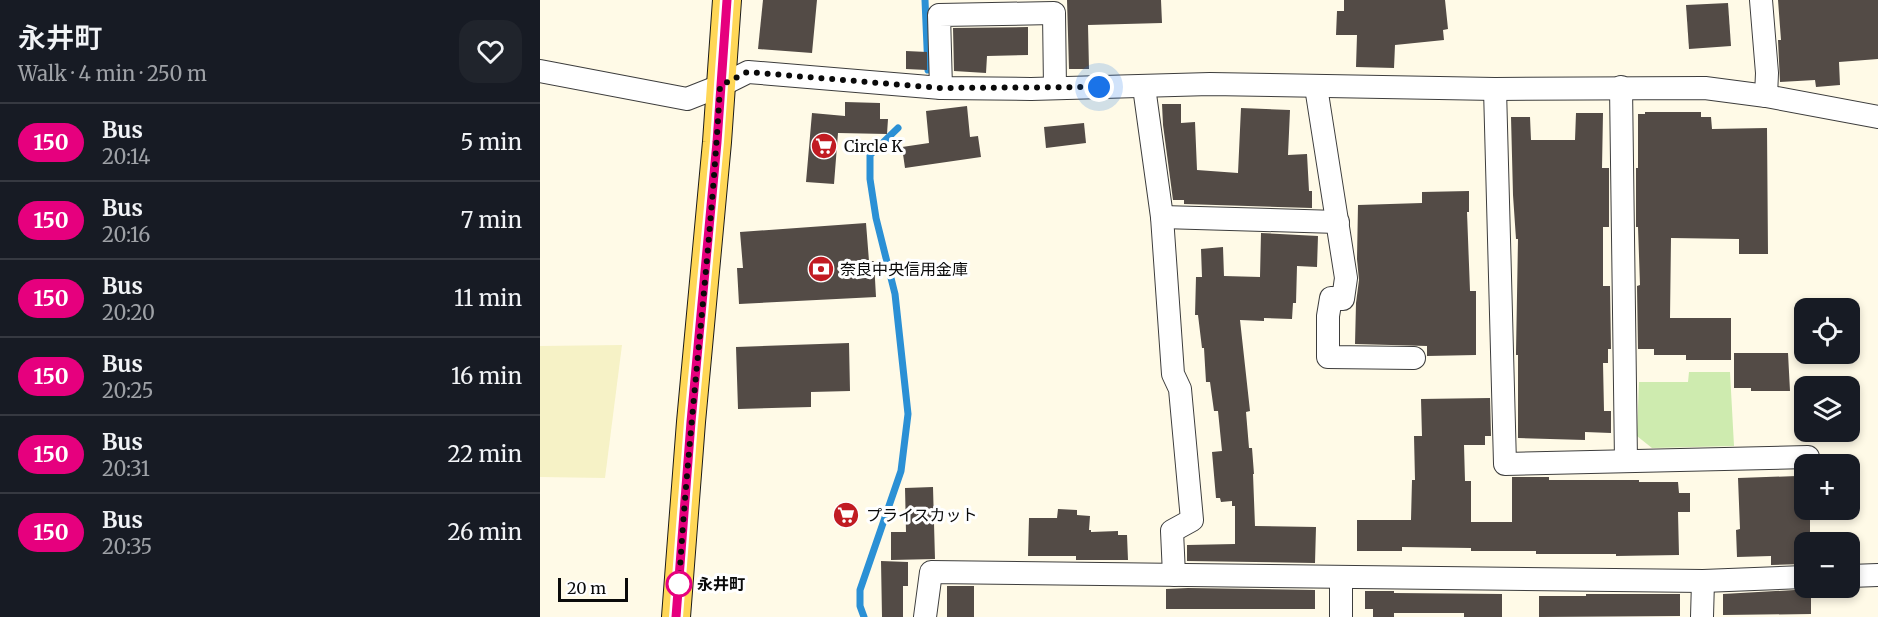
<!DOCTYPE html>
<meta charset="utf-8">
<style>
:root{--surface:#171b24;--page:#20242c;--text:#f1f3f6;--muted:#9ea1a6;--line:#363941}
body{margin:0;font-family:Merriweather,"Noto Sans JP",serif;background:var(--page);color:var(--text);height:100vh;display:flex;flex-direction:column;font-size:22px;white-space:nowrap}
*{box-sizing:border-box;margin:0}
p{font-size:20px;color:var(--muted)}
.icon{flex:none;width:33px;height:33px;fill:none;stroke:currentColor;stroke-width:2;stroke-linecap:round;stroke-linejoin:round}
.map{position:relative;flex:1;overflow:hidden}
.panel{display:flex;flex-direction:column;background:var(--surface);width:540px}
.panel>*{flex:none}
.badge{padding:0 12px;border-radius:20px;font-size:21px;line-height:39px}
.controls{position:absolute;left:1254px;top:298px;display:grid;gap:12px}
.controls a{display:grid;place-items:center;width:66px;height:66px;border-radius:12px;background:var(--surface);box-shadow:0 3px 9px #0003;font-size:30px}
.scale{position:absolute;left:18px;bottom:15px;width:70px;box-sizing:border-box;padding-left:6px;border:3px solid #0a0a0a;border-top:0;font-size:16px;line-height:21px;white-space:nowrap;color:#0a0a0a;-webkit-text-stroke:4px #fff;paint-order:stroke}
.you{position:absolute;width:30px;height:30px;margin:-15px;border:4px solid #fff;border-radius:50%;background:#1a73e8;box-shadow:0 0 0 9px #1a73e833}
.map>.badge{position:absolute;translate:-50% -50%;box-shadow:0 0 0 3px #fff}
.round{display:grid;place-items:center;flex:none;width:63px;height:63px;border-radius:18px;background:var(--page)}
.headline{display:flex;align-items:center;justify-content:space-between;height:102px;padding:0 18px}
h1{font-size:28px;font-weight:600;line-height:45px}
ul{padding:0;list-style:none}
li{display:flex;align-items:center;gap:18px;height:78px;padding:0 18px;border-top:2px solid var(--line)}
li div{flex:1}
li b{display:block;font-size:22px}
li em{font-style:normal}
li .badge{min-width:66px;font-weight:700;text-align:center}
main{display:flex;flex:1;min-height:0}
.map>svg:first-child{display:block}
.farmland{fill:#f6f2c6}
.green{fill:#ceebaf}
.lines{fill:none;stroke-linecap:round;stroke-linejoin:round}
.stream{stroke:#2b90d5;stroke-width:7}
.building{fill:#534b46}
.minor-casing{stroke:#3d3d3d;stroke-width:24}
.major-casing{stroke:#1b1b1b;stroke-width:30}
.minor{stroke:#fff;stroke-width:22}
.major{stroke:#ffd757;stroke-width:28}
.line-casing{stroke:#fff;stroke-width:14}
.line{stroke:#e6007e;stroke-width:9}
.walk{stroke:#0a0a0a;stroke-width:6;stroke-dasharray:0 10.8}
.stop-dot{fill:#fff;stroke:#e6007e;stroke-width:3}
.labels{text-anchor:middle;stroke-width:6;stroke-linejoin:round;paint-order:stroke}
.poi-label{font-size:16px;fill:#0a0a0a;stroke:#fff;text-anchor:start}
.stop-label{font-size:16px;font-weight:bold;fill:#0a0a0a;stroke:#fff;text-anchor:start}
</style>
<main>
<section class="panel">
<div class="headline"><div><h1>永井町</h1><p>Walk · 4 min · 250 m</p></div><a class="round"><svg class="icon" aria-label="heart" viewBox="0 0 24 24"><path d="M12 20l-8-8c-3-5 5-10 8-4 3-6 11-1 8 4z"/></svg></a></div>
<ul>
<li><span class="badge" style="background:#e6007e;color:#fff">150</span><div><b>Bus</b><p>20:14</p></div><em>5 min</em></li>
<li><span class="badge" style="background:#e6007e;color:#fff">150</span><div><b>Bus</b><p>20:16</p></div><em>7 min</em></li>
<li><span class="badge" style="background:#e6007e;color:#fff">150</span><div><b>Bus</b><p>20:20</p></div><em>11 min</em></li>
<li><span class="badge" style="background:#e6007e;color:#fff">150</span><div><b>Bus</b><p>20:25</p></div><em>16 min</em></li>
<li><span class="badge" style="background:#e6007e;color:#fff">150</span><div><b>Bus</b><p>20:31</p></div><em>22 min</em></li>
<li><span class="badge" style="background:#e6007e;color:#fff">150</span><div><b>Bus</b><p>20:35</p></div><em>26 min</em></li>
</ul>
</section>
<div class="map">
<svg width="1338" height="617" viewBox="0 0 1338 617">
<rect width="100%" height="100%" fill="#fffae7"/>
<polygon class="farmland" points="82,345 65,478 0,477 0,346"/>
<polygon class="green" points="1149,372 1190,372 1194,446 1112,448 1097,436 1099,382 1148,382"/>
<g class="lines">
<g class="stream">
<polyline points="385,0 388,70"/>
<polyline points="324,617 320,606 320,590 361,471 368,414 355,294 336,218 330,179 330,155 358,128"/>
</g>
</g>
<g class="building">
<polygon points="223,0 277,0 272,53 218,49"/>
<polygon points="527,0 621,0 622,23 548,25 549,69 529,69"/>
<polygon points="804,0 905,0 908,29 903,30 904,40 855,45 854,68 816,67 817,35 796,35 797,11 804,11"/>
<polygon points="1238,0 1338,0 1338,59 1299,62 1300,85 1276,87 1275,80 1240,82 1238,40 1241,40"/>
<polygon points="1188,3 1191,46 1149,49 1146,5"/>
<polygon points="488,27 488,55 447,56 446,73 414,71 413,28"/>
<polygon points="366,51 387,52 387,70 366,69"/>
<polygon points="305,102 340,103 340,119 348,119 347,134 298,133 294,184 266,182 272,113 305,116"/>
<polygon points="622,104 641,104 641,123 655,122 657,170 698,173 701,108 750,110 748,155 767,154 769,191 772,191 772,208 644,204 644,200 633,200 623,125"/>
<polygon points="427,106 430,137 438,136 441,157 365,168 362,147 389,143 386,111"/>
<polygon points="1105,112 1161,112 1161,117 1171,117 1172,129 1227,128 1228,254 1199,254 1199,239 1131,238 1130,318 1191,318 1191,360 1146,360 1146,355 1114,355 1114,349 1098,349 1097,286 1100,285 1098,227 1096,227 1096,168 1098,168 1098,114 1105,114"/>
<polygon points="1036,113 1063,113 1062,168 1069,168 1069,227 1063,227 1063,286 1070,286 1071,349 1068,349 1068,363 1063,363 1064,411 1071,411 1071,433 1045,432 1045,440 978,438 978,355 976,355 976,352 978,239 976,239 973,195 971,117 990,117 991,140 1035,140"/>
<polygon points="544,123 546,143 506,148 504,127"/>
<polygon points="929,191 929,212 927,212 930,291 936,291 936,355 887,356 887,346 815,344 816,303 819,280 817,259 818,205 882,203 882,192"/>
<polygon points="326,223 329,261 334,261 336,297 199,304 197,268 203,268 200,232"/>
<polygon points="721,233 778,236 777,267 757,266 756,303 753,303 752,319 724,318 724,321 700,320 710,411 706,412 709,448 712,448 714,474 713,474 715,526 776,527 775,563 647,561 647,545 695,544 695,506 692,506 692,501 681,502 680,498 676,498 672,452 682,451 678,411 674,411 670,382 666,382 664,348 662,348 658,315 655,315 656,277 662,277 661,249 683,247 684,276 720,277"/>
<polygon points="309,343 310,391 271,392 271,407 198,409 196,347"/>
<polygon points="1194,353 1248,353 1250,391 1211,391 1211,388 1194,388"/>
<polygon points="950,398 951,436 945,436 945,445 924,445 925,481 931,481 931,522 972,522 972,477 1009,477 1009,480 1099,480 1099,482 1138,482 1139,493 1150,493 1150,512 1138,512 1139,555 1076,556 1076,554 996,554 996,551 931,551 931,548 862,547 862,551 817,551 817,520 871,520 872,480 875,480 874,436 882,436 881,399"/>
<polygon points="1257,476 1257,480 1264,480 1264,510 1270,510 1270,543 1264,543 1264,564 1231,565 1231,556 1197,557 1196,530 1200,529 1198,478"/>
<polygon points="393,487 395,559 351,560 351,532 366,532 365,488"/>
<polygon points="518,509 537,510 537,515 550,516 549,530 551,530 551,532 578,531 578,535 587,535 588,560 536,560 536,556 488,556 489,518 517,518"/>
<polygon points="341,561 368,562 368,586 363,586 363,617 342,617"/>
<rect x="407" y="586" width="27" height="31"/>
<polygon points="648,588 775,590 775,609 626,609 626,589"/>
<polygon points="1271,589 1271,614 1183,615 1183,594"/>
<polygon points="825,591 854,591 854,593 962,594 962,617 924,617 924,613 854,613 854,617 833,617 833,609 825,609"/>
<polygon points="1046,594 1140,594 1140,616 999,617 999,596 1046,596"/>
</g>
<g class="lines">
<g class="minor-casing">
<g id="minor">
<polyline points="1221,0 1227,73 1226,96"/>
<polyline points="0,71 147,99 180,86 208,72 401,88 491,89 670,84 955,89 1165,88 1226,96 1338,117"/>
<polyline points="604,87 622,217 633,374 640,389 652,520 632,531 634,575"/>
<polyline points="776,87 806,278 803,299 791,298 788,316 788,357 874,358"/>
<polyline points="1081,87 1086,461"/>
<polyline points="401,88 399,15 514,13 515,88"/>
<polyline points="955,89 965,464 1268,457"/>
<polyline points="622,217 798,222"/>
<polyline points="1310,576 1338,575"/>
<polyline points="385,617 391,572 1163,581 1264,577"/>
<polyline points="801,617 801,578"/>
<polyline points="1162,617 1163,581"/>
</g>
</g>
<g class="major-casing">
<polyline id="major" points="136,617 151,422 177,142 187,0"/>
</g>
<use href="#minor" class="minor"/>
<use href="#major" class="major"/>
</g>
<g class="lines">
<g class="line-casing">
<polyline id="line" points="136,617 151,422 177,142 187,0"/>
</g>
<use href="#line" class="line"/>
<path class="walk" d="M139 584C149 418 171 252 180 86L207 72 400 88 559 87"/>
</g>
<defs>
<g id="supermarket-disc" transform="scale(1.35)"><circle r="9.5" fill="#c11b22" stroke="#fff"/><path d="M-6-5.5h2.5l.6 2H6L4.5 2H-2.5L-4.4-4H-6ZM-1.5 3.2a1.3 1.3 0 1 0 .1 0ZM3 3.2a1.3 1.3 0 1 0 .1 0Z" fill="#fff"/></g>
<g id="bank-disc" transform="scale(1.35)"><circle r="9.5" fill="#c11b22" stroke="#fff"/><path d="M-6-4H6V4H-6ZM0-2.3a2.3 2.3 0 1 0 0 4.6a2.3 2.3 0 1 0 0-4.6Z" fill="#fff"/></g>
</defs>
<g fill-rule="evenodd">
<use href="#supermarket-disc" x="284" y="146"/>
<use href="#bank-disc" x="281" y="269"/>
<use href="#supermarket-disc" x="306" y="515"/>
</g>
<circle class="stop-dot" cx="139" cy="584" r="12"/>
<g class="labels">
<g class="poi-label">
<text x="304" y="152">Circle K</text>
<text x="300" y="275">奈良中央信用金庫</text>
<text x="326" y="521">プライスカット</text>
</g>
<g class="stop-label">
<text x="157" y="590">永井町</text>
</g>
</g>
</svg>
<div class="controls">
<a><svg class="icon" aria-label="locate" viewBox="0 0 24 24"><circle cx="12" cy="12" r="6"/><path d="M12 2v4M12 18v4M2 12h4M18 12h4"/></svg></a>
<a><svg class="icon" aria-label="layers" viewBox="0 0 24 24"><path d="M12 4l9 5-9 5-9-5zM3 14l9 5 9-5"/></svg></a>
<a>+</a>
<a>−</a>
</div>
<div class="scale">20 m</div>
<div class="you" style="left:559px;top:87px"></div>
</div>
</main>
